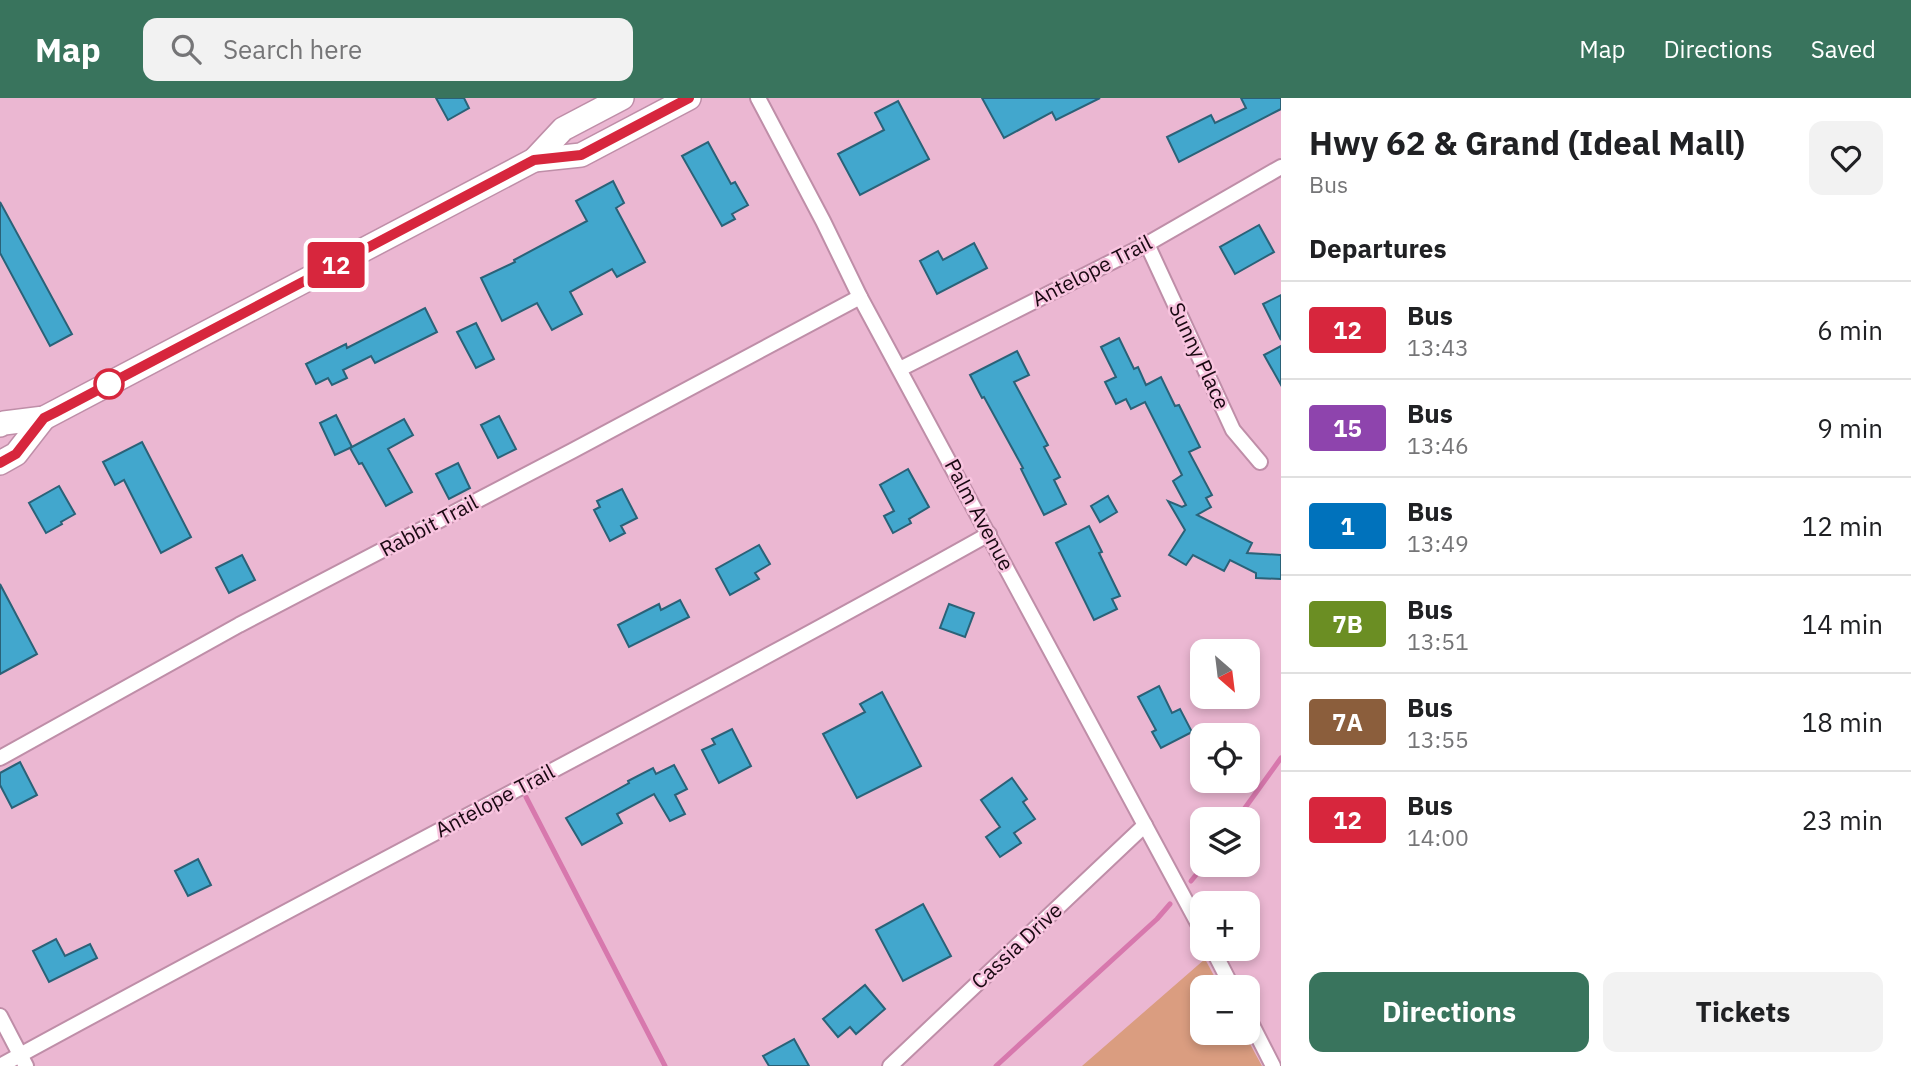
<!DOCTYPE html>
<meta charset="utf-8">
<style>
:root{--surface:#fff;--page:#f2f2f2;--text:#202124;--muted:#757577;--line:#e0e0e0;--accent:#39745d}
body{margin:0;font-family:"IBM Plex Sans",sans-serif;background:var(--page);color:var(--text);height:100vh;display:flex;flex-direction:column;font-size:26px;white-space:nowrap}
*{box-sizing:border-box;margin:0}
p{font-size:23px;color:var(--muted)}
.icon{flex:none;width:38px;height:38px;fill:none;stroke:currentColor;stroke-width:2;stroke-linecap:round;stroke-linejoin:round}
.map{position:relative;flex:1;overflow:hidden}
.panel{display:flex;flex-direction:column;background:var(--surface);width:630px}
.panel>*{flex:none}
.badge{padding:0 14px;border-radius:5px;font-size:24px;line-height:46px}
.needle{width:46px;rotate:152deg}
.buttons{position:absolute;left:1190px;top:541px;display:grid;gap:14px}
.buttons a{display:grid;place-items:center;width:70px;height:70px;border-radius:14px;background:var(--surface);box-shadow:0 4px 10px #0003;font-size:35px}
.map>.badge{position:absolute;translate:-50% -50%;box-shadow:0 0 0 4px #fff}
h2{padding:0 28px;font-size:26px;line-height:63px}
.round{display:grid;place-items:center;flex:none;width:74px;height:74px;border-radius:14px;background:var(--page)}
.head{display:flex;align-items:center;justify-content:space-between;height:119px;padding:0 28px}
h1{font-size:33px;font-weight:700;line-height:52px}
.action{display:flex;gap:14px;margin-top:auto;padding:14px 28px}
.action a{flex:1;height:80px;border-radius:14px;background:var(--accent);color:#fff;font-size:28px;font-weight:700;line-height:80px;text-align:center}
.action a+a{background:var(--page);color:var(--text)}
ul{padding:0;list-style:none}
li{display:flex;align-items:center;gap:21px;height:98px;padding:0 28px;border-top:2px solid var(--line)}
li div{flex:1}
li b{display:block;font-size:26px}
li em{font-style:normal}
li .badge{min-width:77px;font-weight:700;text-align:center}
header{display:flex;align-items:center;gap:42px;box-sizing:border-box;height:98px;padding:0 35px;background:var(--accent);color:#fff}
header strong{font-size:33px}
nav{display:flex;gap:38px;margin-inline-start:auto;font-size:24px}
.search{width:490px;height:63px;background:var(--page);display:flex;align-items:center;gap:18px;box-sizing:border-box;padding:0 24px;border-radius:14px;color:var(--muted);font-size:26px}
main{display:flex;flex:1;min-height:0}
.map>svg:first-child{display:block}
.green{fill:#da9d80}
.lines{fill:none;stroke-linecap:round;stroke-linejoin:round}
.stream{stroke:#d778ad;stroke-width:5}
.building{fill:#42a7cd;stroke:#2a6278;stroke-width:2}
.street-casing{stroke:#bf8ea8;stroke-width:18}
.primary-casing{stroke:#bf8ea8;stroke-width:26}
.street{stroke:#fff;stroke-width:14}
.primary{stroke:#fff;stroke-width:23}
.line-casing{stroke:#fff;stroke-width:16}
.line{stroke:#d7263d;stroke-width:10}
.stop-dot{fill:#fff;stroke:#d7263d;stroke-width:3.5}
.labels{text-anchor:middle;stroke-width:5;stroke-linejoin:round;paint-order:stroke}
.street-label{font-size:21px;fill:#190811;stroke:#f8c4df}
</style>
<header>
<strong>Map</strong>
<div class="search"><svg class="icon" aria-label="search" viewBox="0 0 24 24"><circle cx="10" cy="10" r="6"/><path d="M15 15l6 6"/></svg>Search here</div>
<nav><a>Map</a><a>Directions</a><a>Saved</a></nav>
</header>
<main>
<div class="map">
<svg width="1281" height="968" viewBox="0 0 1281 968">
<rect width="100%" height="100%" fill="#ebb7d2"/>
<polygon class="green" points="1205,861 1220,889 1202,889 1202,934 1244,935 1262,968 1082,968"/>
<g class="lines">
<g class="stream">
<polyline points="526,699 665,968"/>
<polyline points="1237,721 1281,660"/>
<polyline points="1191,783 1205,766"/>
<polyline points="996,968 1157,821 1170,806"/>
</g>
</g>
<g class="building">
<polygon points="436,0 464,0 469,10 448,22"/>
<polygon points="982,0 1100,0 1056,22 1052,14 1004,40"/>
<polygon points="1241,0 1281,0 1281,11 1179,64 1167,39 1211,17 1215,25 1246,10"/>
<polygon points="898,3 929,61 860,97 838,56 884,32 875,15"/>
<polygon points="708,44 731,86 735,84 748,107 732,116 735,121 722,128 682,58"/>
<polygon points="613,83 624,105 616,110 645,164 617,179 612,171 570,194 582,216 552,232 537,205 502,223 481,180 515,164 514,162 587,123 576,103"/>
<polygon points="0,104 72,236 50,248 0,155"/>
<polygon points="1259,127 1274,154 1235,176 1220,149"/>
<polygon points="974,145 987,170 937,196 920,163 938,153 943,162"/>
<polygon points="1281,197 1281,242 1263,206"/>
<polygon points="425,210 437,234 375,265 371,258 343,272 347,280 332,287 328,280 316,286 306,266 346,246 347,250"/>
<polygon points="476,225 494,261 476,270 457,234"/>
<polygon points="1119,240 1134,271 1138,269 1146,287 1161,279 1175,308 1179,307 1200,349 1189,354 1212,397 1206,400 1211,409 1197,417 1252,445 1247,455 1281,457 1281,481 1256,480 1256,475 1230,462 1224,473 1193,457 1186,467 1169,457 1185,432 1168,403 1182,409 1186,407 1173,383 1182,377 1145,304 1131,311 1126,301 1116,306 1105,284 1116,279 1101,249"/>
<polygon points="1281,248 1281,287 1264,257"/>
<polygon points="1017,253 1029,277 1014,284 1048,347 1044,349 1060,379 1054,382 1066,406 1044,417 1021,371 1023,370 984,299 982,300 970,277"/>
<polygon points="336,317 352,349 335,357 320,325"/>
<polygon points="499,318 516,351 498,360 481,327"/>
<polygon points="404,321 413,337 388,351 412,394 386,408 362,365 359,366 350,350"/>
<polygon points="142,344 191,439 161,455 124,382 115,387 103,364"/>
<polygon points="458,365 470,390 449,401 436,376"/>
<polygon points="908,371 929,409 909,421 911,425 893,435 884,418 894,413 880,387"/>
<polygon points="59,388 75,416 61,424 62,426 46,435 29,405"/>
<polygon points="622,391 637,420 621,428 625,435 610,443 594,412 600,409 597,403"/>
<polygon points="1108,398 1117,414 1100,424 1091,408"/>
<polygon points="1089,428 1102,454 1099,455 1120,498 1112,501 1117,511 1094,522 1056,445"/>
<polygon points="759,447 770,466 755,475 759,481 730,497 716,471"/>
<polygon points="242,457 255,482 229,495 216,470"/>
<polygon points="0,486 37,556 0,576"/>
<polygon points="680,502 689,519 629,549 618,527 659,506 661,512"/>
<polygon points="949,506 974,515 965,539 940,530"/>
<polygon points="1159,588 1172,615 1180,611 1192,634 1161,650 1152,634 1156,632 1138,599"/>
<polygon points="882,594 921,668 857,700 823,636 865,614 860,606"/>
<polygon points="732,631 751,668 719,685 702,652 715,646 712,641"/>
<polygon points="20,664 37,697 12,710 0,687 0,675"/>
<polygon points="674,667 687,691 675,697 685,716 670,723 654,696 617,716 622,725 582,747 566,720 629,685 628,683 653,670 656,676"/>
<polygon points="1012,680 1027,701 1023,704 1035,721 1014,735 1021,745 1000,759 986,739 1000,729 981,702"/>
<polygon points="198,761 211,787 188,798 175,773"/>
<polygon points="923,806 951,858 903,883 876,832"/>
<polygon points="56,841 65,858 90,846 97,860 49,884 33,853"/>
<polygon points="865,887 885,911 856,936 850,929 838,939 823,921"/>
<polygon points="794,941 809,968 769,968 763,958"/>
</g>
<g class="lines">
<g class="street-casing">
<g id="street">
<polyline points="758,0 823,123 860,199 1202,833"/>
<polyline points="1147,146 1233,332 1260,364"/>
<polyline points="900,271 1147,146 1281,69"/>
<polyline points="0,660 239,527 572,353 860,199"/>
<polyline points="1212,850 1232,889"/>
<polyline points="0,918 26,968"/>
<polyline points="1248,919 1273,968"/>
<path d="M0 968C328 788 662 619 989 436"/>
<polyline points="890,968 1145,727"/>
</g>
</g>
<g class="primary-casing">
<g id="primary">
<polyline points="534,62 581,57 689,0"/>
<polyline points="0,327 4,325 44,320 534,62 563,31 622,0"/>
<polyline points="0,365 16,356 44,320"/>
</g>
</g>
<use href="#street" class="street"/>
<use href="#primary" class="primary"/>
</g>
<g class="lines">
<g class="line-casing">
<polyline id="line" points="0,365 16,356 44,320 56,314 534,62 581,57 689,0"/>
</g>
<use href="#line" class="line"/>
</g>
<circle class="stop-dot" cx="109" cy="286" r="14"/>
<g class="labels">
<g class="street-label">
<text transform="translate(1092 173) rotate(-27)" y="7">Antelope Trail</text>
<text transform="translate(1199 258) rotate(65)" y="7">Sunny Place</text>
<text transform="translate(979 417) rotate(62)" y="7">Palm Avenue</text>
<text transform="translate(429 428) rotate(-28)" y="7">Rabbit Trail</text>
<text transform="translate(495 703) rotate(-28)" y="7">Antelope Trail</text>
<text transform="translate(1017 848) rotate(-43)" y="7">Cassia Drive</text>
</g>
</g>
</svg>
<div class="buttons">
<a><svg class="needle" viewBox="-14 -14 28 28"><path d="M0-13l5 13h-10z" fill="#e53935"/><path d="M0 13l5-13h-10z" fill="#757577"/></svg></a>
<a><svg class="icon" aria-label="locate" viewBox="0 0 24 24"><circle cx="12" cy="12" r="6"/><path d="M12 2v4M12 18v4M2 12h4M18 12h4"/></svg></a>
<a><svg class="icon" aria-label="layers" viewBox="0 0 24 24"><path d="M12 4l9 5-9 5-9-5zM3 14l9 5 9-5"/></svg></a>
<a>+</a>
<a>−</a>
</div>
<b class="badge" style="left:336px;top:167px;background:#d7263d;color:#fff">12</b>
</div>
<section class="panel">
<div class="head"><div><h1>Hwy 62 &amp; Grand (Ideal Mall)</h1><p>Bus</p></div><a class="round"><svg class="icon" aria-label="heart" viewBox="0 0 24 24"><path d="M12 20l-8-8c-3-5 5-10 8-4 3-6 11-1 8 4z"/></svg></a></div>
<h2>Departures</h2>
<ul>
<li><span class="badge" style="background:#d7263d;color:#fff">12</span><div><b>Bus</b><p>13:43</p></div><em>6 min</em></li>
<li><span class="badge" style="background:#8e44ad;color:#fff">15</span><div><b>Bus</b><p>13:46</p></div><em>9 min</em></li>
<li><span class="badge" style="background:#0072bc;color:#fff">1</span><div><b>Bus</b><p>13:49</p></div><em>12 min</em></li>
<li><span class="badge" style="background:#6b8e23;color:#fff">7B</span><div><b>Bus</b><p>13:51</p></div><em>14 min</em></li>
<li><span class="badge" style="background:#8b5e3c;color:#fff">7A</span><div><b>Bus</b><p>13:55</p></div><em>18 min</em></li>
<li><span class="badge" style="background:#d7263d;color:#fff">12</span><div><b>Bus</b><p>14:00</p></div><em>23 min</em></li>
</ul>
<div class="action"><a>Directions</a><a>Tickets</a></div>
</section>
</main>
